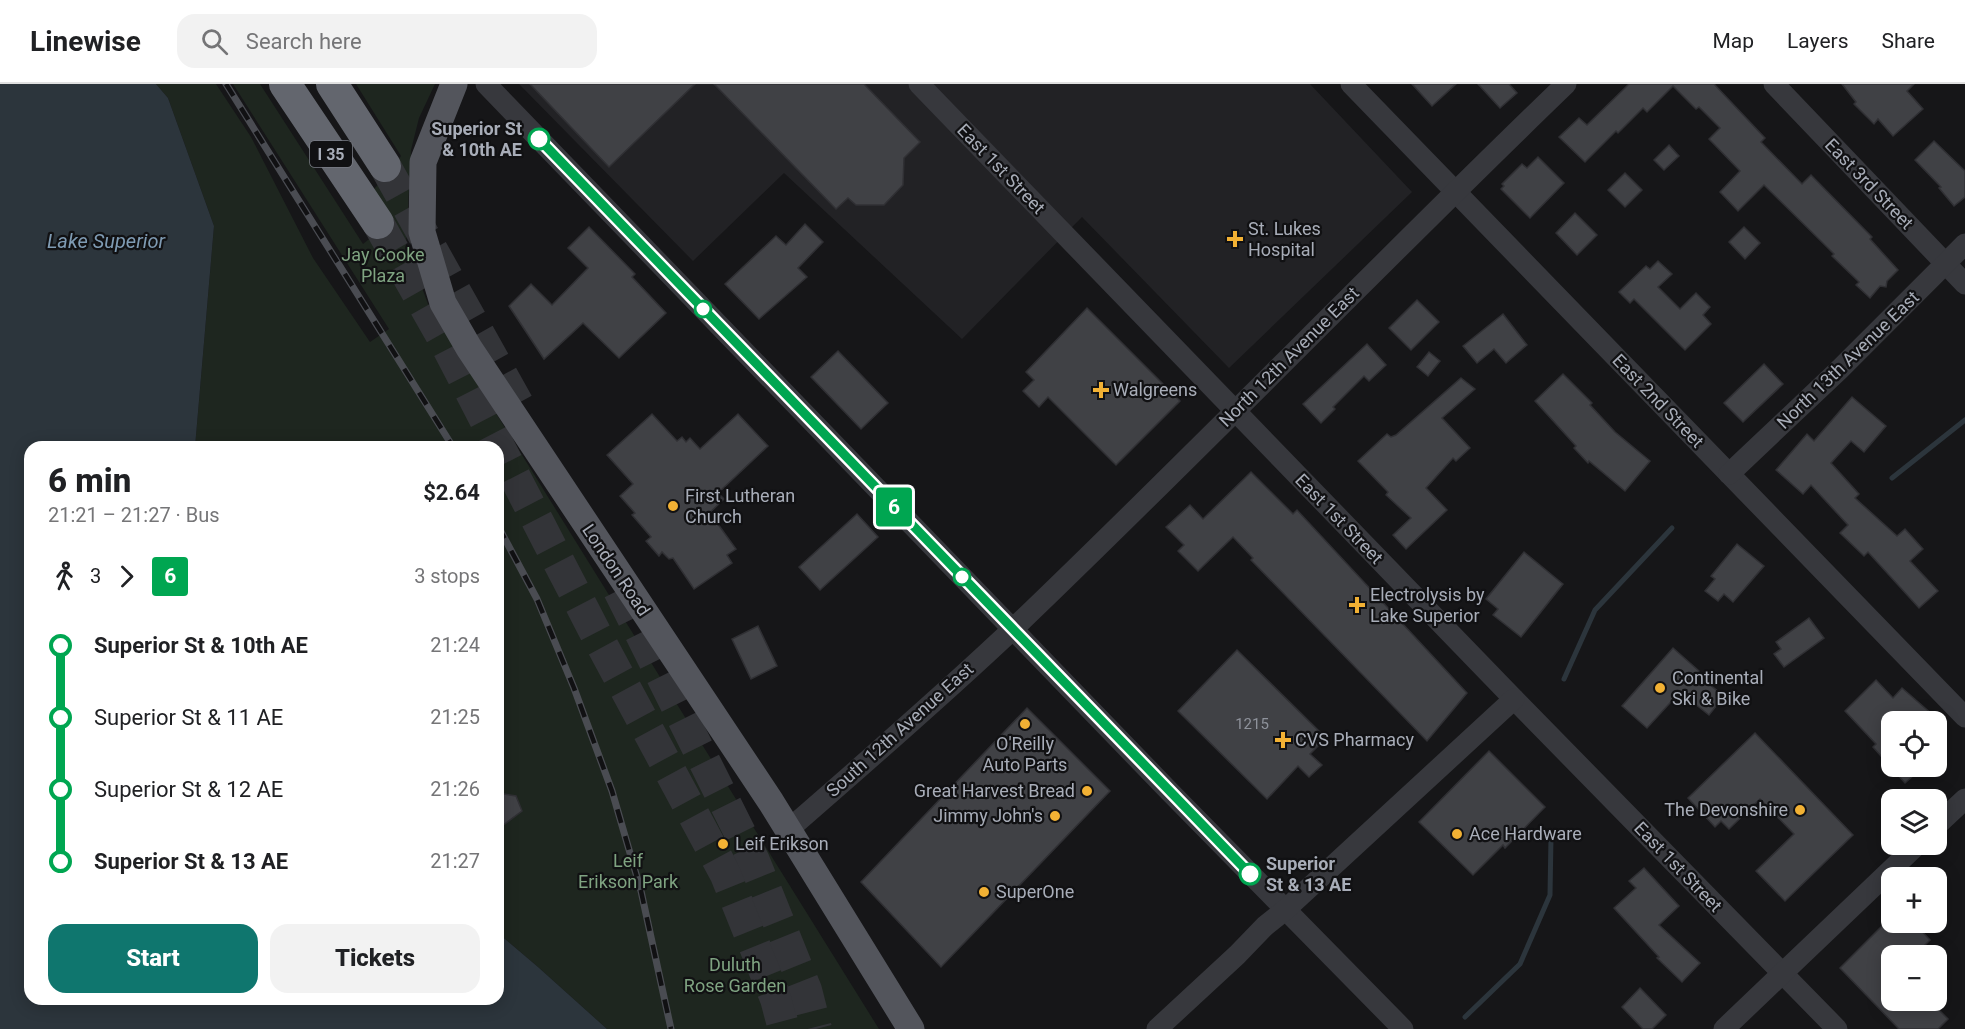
<!DOCTYPE html>
<meta charset="utf-8">
<style>
:root{--surface:#fff;--page:#f2f2f2;--text:#202124;--muted:#757577;--line:#e0e0e0;--accent:#0f766e}
body{margin:0;font-family:Roboto,sans-serif;background:var(--page);color:var(--text);height:100vh;display:flex;flex-direction:column;font-size:22px;white-space:nowrap}
*{box-sizing:border-box;margin:0}
p{font-size:20px;color:var(--muted)}
.icon{flex:none;width:33px;height:33px;fill:none;stroke:currentColor;stroke-width:2;stroke-linecap:round;stroke-linejoin:round}
.map{position:relative;flex:1;overflow:hidden}
.panel{position:absolute;left:24px;top:357px;width:480px;height:564px;display:flex;flex-direction:column;background:var(--surface);border-radius:18px;box-shadow:0 3px 15px #0003}
.panel>*{flex:none}
.badge{padding:0 12px;border-radius:4px;font-size:21px;line-height:39px}
.buttons{position:absolute;left:1881px;top:627px;display:grid;gap:12px}
.buttons a{display:grid;place-items:center;width:66px;height:66px;border-radius:12px;background:var(--surface);box-shadow:0 3px 15px #0003;font-size:30px}
.map>.badge{position:absolute;translate:-50% -50%;box-shadow:0 0 0 3px #fff}
.legs{display:flex;align-items:center;gap:9px;height:66px;padding:0 24px;font-size:20px}
.legs p{margin-inline-start:auto}
.headline{display:flex;align-items:center;justify-content:space-between;height:102px;padding:0 24px}
h1{font-size:33px;font-weight:800;line-height:45px}
.cta{display:flex;gap:12px;margin-top:auto;padding:12px 24px}
.cta a{flex:1;height:69px;border-radius:18px;background:var(--accent);color:#fff;font-size:24px;font-weight:800;line-height:69px;text-align:center}
.cta a+a{background:var(--page);color:var(--text)}
ul{padding:0 24px;list-style:none}
li{display:flex;align-items:center;gap:21px;height:72px;font-size:22px}
li i{display:grid;place-items:center;width:9px;height:100%;margin:0 8px;background:currentColor}
li i::after{content:'';width:15px;height:15px;margin:-8px;border:4px solid;border-radius:50%;background:var(--surface)}
li p{margin-inline-start:auto}
li:first-child i{background:linear-gradient(#0000 50%,currentColor 0)}
li:last-child i{background:linear-gradient(currentColor 50%,#0000 0)}
header{display:flex;align-items:center;gap:36px;box-sizing:border-box;height:84px;padding:0 30px;background:var(--surface);border-bottom:2px solid var(--line)}
header strong{font-size:28px}
nav{display:flex;gap:33px;margin-inline-start:auto;font-size:21px}
.search{width:420px;height:54px;background:var(--page);display:flex;align-items:center;gap:15px;box-sizing:border-box;padding:0 21px;border-radius:18px;color:var(--muted);font-size:22px}
.map>svg:first-child{display:block}
.built{fill:#222225}
.green{fill:#1e261f}
.water{fill:#2c353c}
.lines{fill:none;stroke-linecap:round;stroke-linejoin:round}
.stream{stroke:#2c353c;stroke-width:5}
.building{fill:#404145;stroke:#303034;stroke-width:1.5}
.highway-tunnel{stroke:#333438;stroke-width:32;stroke-dasharray:32 16;stroke-linecap:butt}
.minor{stroke:#37383d;stroke-width:21}
.major{stroke:#53555c;stroke-width:27}
.highway{stroke:#63666e;stroke-width:32}
.rail-casing{stroke:#4a4c52;stroke-width:7}
.rail{stroke:#111113;stroke-width:4.5;stroke-dasharray:14;stroke-linecap:butt}
.line-1-casing{stroke:#fff;stroke-width:14}
.line-1{stroke:#00a651;stroke-width:9}
.stop-1-dot{fill:#fff;stroke:#00a651;stroke-width:3}
.poi-dot{fill:#f2b134;stroke:#111113;stroke-width:2}
.labels{text-anchor:middle;stroke-width:4.5;stroke-linejoin:round;paint-order:stroke}
.number-label{font-size:15px;fill:#8e929b}
.shield{fill:#111113;stroke:#7b7e86;stroke-width:1.5}
.shield-label{font-size:16px;font-weight:bold;fill:#a8adb8}
.stop-label{font-size:18px;font-weight:bold;fill:#a8adb8;stroke:#111113;text-anchor:end}
.street-label{font-size:18px;fill:#a8adb8;stroke:#111113}
.poi-label{font-size:18px;fill:#a8adb8;stroke:#111113;text-anchor:start}
.park-label{font-size:18px;fill:#7fa381;stroke:#111113}
.water-label{font-size:20px;font-style:italic;fill:#7f9bb3;stroke:#111113}
</style>
<header>
<strong>Linewise</strong>
<div class="search"><svg class="icon" aria-label="search" viewBox="0 0 24 24"><circle cx="10" cy="10" r="6"/><path d="M15 15l6 6"/></svg>Search here</div>
<nav><a>Map</a><a>Layers</a><a>Share</a></nav>
</header>
<div class="map">
<svg width="1965" height="945" viewBox="0 0 1965 945">
<rect width="100%" height="100%" fill="#161618"/>
<polygon class="built" points="519,0 1310,0 1412,108 1229,284 1082,133 962,255 784,89 693,177"/>
<polygon class="green" points="156,0 216,0 251,53 313,174 370,258 389,245 233,0 260,0 363,160 390,138 373,106 386,92 401,72 356,0 435,0 419,34 411,66 406,161 428,220 879,945 607,945 538,883 498,849 498,363 195,363 214,142 168,14"/>
<polygon class="water" points="0,0 156,0 168,14 214,142 195,363 30,363 30,915 498,915 498,849 538,883 607,945 0,945"/>
<g class="lines">
<g class="stream">
<polyline points="1892,394 1965,336"/>
<polyline points="1564,595 1595,526 1672,444"/>
<polyline points="1465,933 1520,880 1550,811 1551,753"/>
</g>
</g>
<g class="building">
<polygon points="530,0 695,0 609,83"/>
<polygon points="714,0 864,0 920,58 904,74 903,101 884,121 856,121 848,114 836,125"/>
<polygon points="1412,0 1456,0 1432,22"/>
<polygon points="1478,0 1509,0 1517,9 1500,24"/>
<polygon points="1629,0 1714,0 1765,54 1761,58 1802,100 1811,91 1872,153 1870,155 1898,186 1887,197 1886,203 1880,202 1870,214 1856,201 1859,198 1832,172 1834,170 1764,101 1738,127 1720,108 1740,87 1709,55 1720,44 1699,23 1696,25 1673,2 1647,28 1643,24 1618,49 1616,47 1585,78 1559,53 1579,34 1587,41"/>
<polygon points="1842,0 1914,0 1907,7 1923,25 1893,52 1878,35 1874,40 1854,20 1856,18"/>
<polygon points="1934,57 1965,87 1965,113 1954,122 1939,104 1941,103 1915,76"/>
<polygon points="1669,61 1679,72 1664,86 1654,76"/>
<polygon points="1538,73 1564,99 1530,134 1501,105 1504,102 1502,100 1522,80 1527,84"/>
<polygon points="1625,89 1642,106 1625,123 1608,106"/>
<polygon points="1575,129 1597,151 1577,171 1556,149"/>
<polygon points="805,140 823,158 798,184 807,193 759,235 725,200 776,152 786,161"/>
<polygon points="589,143 635,190 632,193 666,229 619,274 583,239 544,275 509,222 531,200 552,221 588,184 568,164"/>
<polygon points="1744,143 1760,159 1745,175 1729,158"/>
<polygon points="1658,177 1672,190 1658,203 1680,225 1696,209 1710,223 1703,231 1711,240 1685,266 1634,215 1630,219 1619,208 1646,182 1650,185"/>
<polygon points="1417,216 1439,238 1411,266 1389,244"/>
<polygon points="1087,224 1180,317 1116,381 1048,313 1039,323 1023,307 1034,296 1026,288"/>
<polygon points="1503,230 1527,261 1506,279 1494,265 1477,279 1463,262"/>
<polygon points="1367,260 1386,281 1369,297 1364,292 1333,323 1335,325 1321,339 1303,320"/>
<polygon points="838,267 888,319 861,345 811,293"/>
<polygon points="1429,268 1440,277 1428,292 1417,283"/>
<polygon points="1764,280 1783,300 1743,338 1724,319"/>
<polygon points="1563,290 1592,319 1590,321 1615,348 1650,377 1625,407 1589,377 1588,379 1574,364 1576,362 1535,317"/>
<polygon points="1461,294 1475,305 1442,334 1470,364 1456,377 1453,374 1426,404 1447,426 1406,465 1393,451 1411,434 1386,411 1388,408 1358,377 1387,350 1391,353 1396,351"/>
<polygon points="1852,313 1886,342 1864,368 1851,357 1831,379 1859,410 1855,414 1897,452 1905,445 1923,465 1910,477 1938,507 1919,524 1868,468 1864,472 1840,449 1848,441 1811,401 1803,410 1776,386 1807,350 1814,357"/>
<polygon points="652,330 677,357 682,353 686,358 690,354 700,365 738,330 768,362 718,409 724,415 701,437 715,436 736,465 727,471 732,479 694,505 673,474 669,475 662,468 659,472 646,457 651,453 632,431 635,429 620,412 633,400 607,371"/>
<polygon points="1251,388 1293,430 1297,426 1467,609 1427,657 1251,476 1253,474 1233,453 1198,487 1178,467 1184,461 1166,443 1190,421 1203,435"/>
<polygon points="857,430 878,453 820,506 799,483"/>
<polygon points="1737,460 1764,482 1733,518 1724,510 1718,517 1705,507 1715,495 1711,492"/>
<polygon points="1524,468 1563,500 1521,553 1493,531 1498,525 1486,515"/>
<polygon points="1809,534 1824,554 1784,583 1774,570 1781,565 1776,558"/>
<polygon points="758,542 777,582 751,595 732,555"/>
<polygon points="1673,564 1699,587 1696,590 1724,612 1709,631 1680,608 1647,644 1622,622"/>
<polygon points="1237,566 1326,654 1310,670 1322,681 1309,693 1298,682 1267,715 1178,627"/>
<polygon points="1876,596 1893,614 1902,604 1941,638 1892,638 1892,682 1924,682 1905,699 1873,663 1876,660 1845,627"/>
<polygon points="1027,624 1110,707 941,883 861,798"/>
<polygon points="1755,649 1853,751 1785,817 1756,787 1794,750 1760,715 1729,745 1721,737 1715,743 1688,714"/>
<polygon points="1489,667 1545,723 1505,764 1503,761 1473,791 1419,738"/>
<polygon points="498,709 516,712 522,727 498,745"/>
<polygon points="1644,784 1679,822 1659,841 1700,879 1682,898 1657,874 1659,873 1614,824 1636,804 1629,797"/>
<polygon points="1886,838 1913,838 1930,856 1914,872 1892,872 1892,916 1929,916 1948,935 1938,945 1899,945 1840,884"/>
<polygon points="1640,904 1666,931 1652,945 1643,945 1622,923"/>
</g>
<g class="lines">
<g class="highway-tunnel">
<polyline points="385,82 518,320"/>
<polyline points="378,139 444,256 596,550 726,791 776,915 784,945"/>
<polyline points="619,506 754,777 806,906 816,945"/>
</g>
<g class="minor">
<polyline points="486,0 1169,707 1403,945"/>
<polyline points="919,0 1514,615 1837,945"/>
<polyline points="1351,0 1965,633"/>
<polyline points="1774,0 1965,200"/>
<polyline points="1729,390 1840,285 1965,160"/>
<polyline points="1936,742 1965,715"/>
<path d="M788 746C864 680 941 613 1014 544 1201 365 1380 179 1566 0"/>
<polyline points="1157,945 1237,871 1265,842 1285,826 1514,615"/>
<polyline points="1724,945 1918,760"/>
</g>
<polyline class="major" points="454,0 423,78 422,148 443,219 469,264 771,718 911,945"/>
<g class="highway">
<polyline points="285,0 378,139"/>
<polyline points="332,0 385,82"/>
</g>
<g class="rail-casing">
<g id="rail">
<polyline points="226,0 453,363"/>
<polyline points="498,442 537,515 574,604 612,707 641,807 671,945"/>
</g>
</g>
<use href="#rail" class="rail"/>
</g>
<g class="lines">
<g class="line-1-casing">
<polyline id="line-1" points="539,55 1250,790"/>
</g>
<use href="#line-1" class="line-1"/>
</g>
<g class="stop-1-dot">
<circle cx="539" cy="55" r="10"/>
<circle cx="703" cy="225" r="8"/>
<circle cx="962" cy="493" r="8"/>
<circle cx="1250" cy="790" r="10"/>
</g>
<g class="poi-dot">
<path d="M1232 146h6v6h6v6h-6v6h-6v-6h-6v-6h6z"/>
<path d="M1098 297h6v6h6v6h-6v6h-6v-6h-6v-6h6z"/>
<circle cx="673" cy="422" r="6"/>
<path d="M1354 512h6v6h6v6h-6v6h-6v-6h-6v-6h6z"/>
<circle cx="1660" cy="604" r="6"/>
<circle cx="1025" cy="640" r="6"/>
<path d="M1280 647h6v6h6v6h-6v6h-6v-6h-6v-6h6z"/>
<circle cx="1087" cy="707" r="6"/>
<circle cx="1800" cy="726" r="6"/>
<circle cx="1055" cy="732" r="6"/>
<circle cx="1457" cy="750" r="6"/>
<circle cx="723" cy="760" r="6"/>
<circle cx="984" cy="808" r="6"/>
</g>
<g class="labels">
<g class="number-label">
<text x="1252" y="645">1215</text>
</g>
<rect class="shield" x="310" y="57" width="42" height="26" rx="4.5"/>
<g class="shield-label">
<text x="331" y="76">I 35</text>
</g>
<g class="stop-label">
<text x="522" y="51">Superior St<tspan x="522" dy="21">&amp; 10th AE</tspan></text>
<text x="1266" y="786" text-anchor="start">Superior<tspan x="1266" dy="21">St &amp; 13 AE</tspan></text>
</g>
<g class="street-label">
<text transform="translate(1001 85) rotate(46)" y="6">East 1st Street</text>
<text transform="translate(1869 100) rotate(46)" y="6">East 3rd Street</text>
<text transform="translate(1289 273) rotate(-45)" y="6">North 12th Avenue East</text>
<text transform="translate(1848 276) rotate(-44)" y="6">North 13th Avenue East</text>
<text transform="translate(1658 317) rotate(46)" y="6">East 2nd Street</text>
<text transform="translate(1339 435) rotate(46)" y="6">East 1st Street</text>
<text transform="translate(616 486) rotate(56)" y="6">London Road</text>
<text transform="translate(900 646) rotate(-42)" y="6">South 12th Avenue East</text>
<text transform="translate(1678 783) rotate(46)" y="6">East 1st Street</text>
</g>
<g class="poi-label">
<text x="1248" y="151">St. Lukes<tspan x="1248" dy="21">Hospital</tspan></text>
<text x="1113" y="312">Walgreens</text>
<text x="685" y="418">First Lutheran<tspan x="685" dy="21">Church</tspan></text>
<text x="1370" y="517">Electrolysis by<tspan x="1370" dy="21">Lake Superior</tspan></text>
<text x="1672" y="600">Continental<tspan x="1672" dy="21">Ski &amp; Bike</tspan></text>
<text x="1295" y="662">CVS Pharmacy</text>
<text x="1025" y="666" text-anchor="middle">O'Reilly<tspan x="1025" dy="21">Auto Parts</tspan></text>
<text x="1075" y="713" text-anchor="end">Great Harvest Bread</text>
<text x="1788" y="732" text-anchor="end">The Devonshire</text>
<text x="1043" y="738" text-anchor="end">Jimmy John's</text>
<text x="1469" y="756">Ace Hardware</text>
<text x="735" y="766">Leif Erikson</text>
<text x="996" y="814">SuperOne</text>
</g>
<g class="park-label">
<text x="383" y="177">Jay Cooke<tspan x="383" dy="21">Plaza</tspan></text>
<text x="628" y="783">Leif<tspan x="628" dy="21">Erikson Park</tspan></text>
<text x="735" y="887">Duluth<tspan x="735" dy="21">Rose Garden</tspan></text>
</g>
<g class="water-label">
<text x="106" y="164">Lake Superior</text>
</g>
</g>
</svg>
<div class="buttons">
<a><svg class="icon" aria-label="locate" viewBox="0 0 24 24"><circle cx="12" cy="12" r="6"/><path d="M12 2v4M12 18v4M2 12h4M18 12h4"/></svg></a>
<a><svg class="icon" aria-label="layers" viewBox="0 0 24 24"><path d="M12 4l9 5-9 5-9-5zM3 14l9 5 9-5"/></svg></a>
<a>+</a>
<a>−</a>
</div>
<b class="badge" style="left:894px;top:423px;background:#00a651;color:#fff">6</b>
<section class="panel">
<div class="headline"><div><h1>6 min</h1><p>21:21 – 21:27 · Bus</p></div><b>$2.64</b></div>
<div class="legs"><svg class="icon" aria-label="walk" viewBox="0 0 24 24"><circle cx="13" cy="4" r="2"/><path d="M13 8l-2 6 4 7M11 14l-3 7M7 12l3-4h3l4 4"/></svg>3<svg class="icon" aria-label="forward" viewBox="0 0 24 24"><path d="M9 5l7 7-7 7"/></svg><b class="badge" style="background:#00a651;color:#fff">6</b><p>3 stops</p></div>
<ul>
<li><i style="color:#00a651"></i><b>Superior St &amp; 10th AE</b><p>21:24</p></li>
<li><i style="color:#00a651"></i><span>Superior St &amp; 11 AE</span><p>21:25</p></li>
<li><i style="color:#00a651"></i><span>Superior St &amp; 12 AE</span><p>21:26</p></li>
<li><i style="color:#00a651"></i><b>Superior St &amp; 13 AE</b><p>21:27</p></li>
</ul>
<div class="cta"><a>Start</a><a>Tickets</a></div>
</section>
</div>
